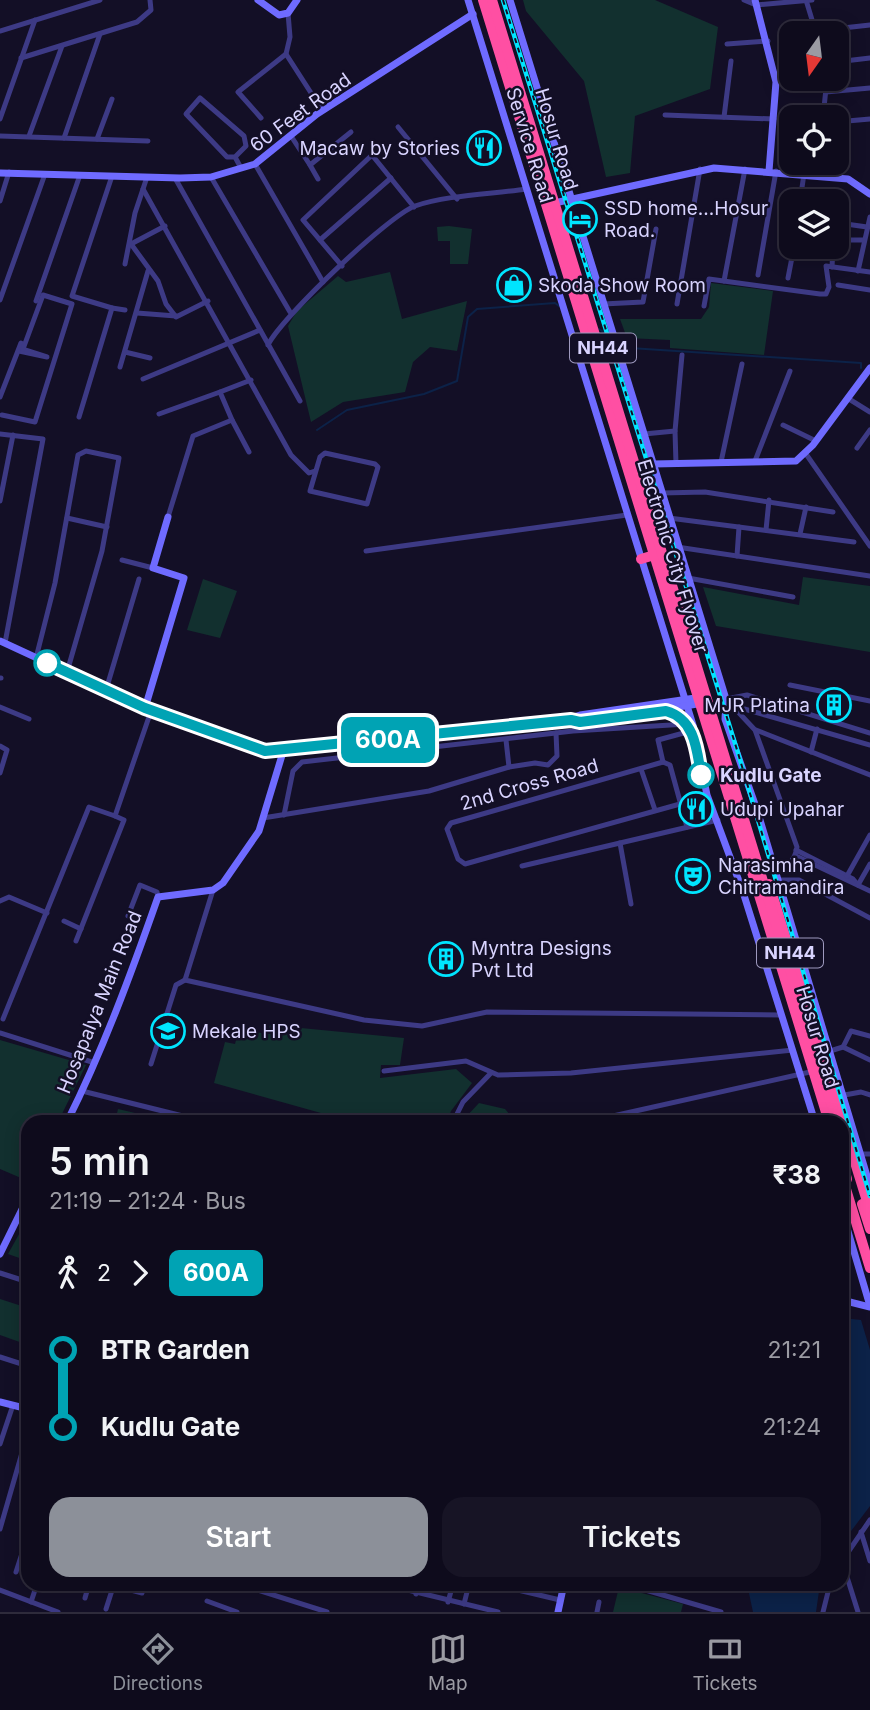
<!DOCTYPE html>
<meta charset="utf-8">
<style>
:root{--surface:#0e0b1c;--page:#171425;--text:#f1f3f6;--muted:#9b9ba3;--line:#2e2b3b;--accent:#8c9099}
body{margin:0;font-family:Inter,sans-serif;background:var(--page);color:var(--text);height:100vh;display:flex;flex-direction:column;font-size:26px;white-space:nowrap}
*{box-sizing:border-box;margin:0}
p{font-size:23px;color:var(--muted)}
.icon{flex:none;width:38px;height:38px;fill:none;stroke:currentColor;stroke-width:2;stroke-linecap:round;stroke-linejoin:round}
.map{position:relative;flex:1;overflow:hidden}
.drawer{position:absolute;left:21px;top:1115px;width:828px;height:476px;display:flex;flex-direction:column;background:var(--surface);border-radius:21px;box-shadow:0 4px 18px #0003,0 0 0 2px var(--line)}
.drawer>*{flex:none}
.badge{padding:0 14px;border-radius:10px;font-size:24px;line-height:46px}
.needle{width:46px;rotate:194deg}
.fabs{position:absolute;left:779px;top:21px;display:grid;gap:14px}
.fabs a{display:grid;place-items:center;width:70px;height:70px;border-radius:14px;background:var(--surface);box-shadow:0 4px 18px #0003,0 0 0 2px var(--line);font-size:35px}
.map>.badge{position:absolute;translate:-50% -50%;box-shadow:0 0 0 4px #fff}
.legs{display:flex;align-items:center;gap:10px;height:77px;padding:0 28px;font-size:23px}
.legs p{margin-inline-start:auto}
.summary{display:flex;align-items:center;justify-content:space-between;height:119px;padding:0 28px}
h1{font-size:38px;font-weight:600;line-height:52px}
.cta{display:flex;gap:14px;margin-top:auto;padding:14px 28px}
.cta a{flex:1;height:80px;border-radius:21px;background:var(--accent);color:#fff;font-size:28px;font-weight:600;line-height:80px;text-align:center}
.cta a+a{background:var(--page);color:var(--text)}
ul{padding:0 28px;list-style:none}
li{display:flex;align-items:center;gap:24px;height:77px;font-size:26px}
li i{display:grid;place-items:center;width:10px;height:100%;margin:0 9px;background:currentColor}
li i::after{content:'';width:18px;height:18px;margin:-9px;border:5px solid;border-radius:50%;background:var(--surface)}
li p{margin-inline-start:auto}
li:first-child i{background:linear-gradient(#0000 50%,currentColor 0)}
li:last-child i{background:linear-gradient(currentColor 50%,#0000 0)}
.tabs{display:flex;justify-content:space-around;align-items:center;height:98px;border-top:2px solid var(--line);background:var(--surface);font-size:19px;color:var(--muted)}
.tabs a{display:grid;justify-items:center;gap:4px}
.tabs .on{color:var(--accent)}
.map>svg:first-child{display:block}
.green{fill:#12302f}
.water{fill:#0c2248}
.lines{fill:none;stroke-linecap:round;stroke-linejoin:round}
.stream{stroke:#0c2248;stroke-width:2}
.street{stroke:#3d3a85;stroke-width:5}
.secondary{stroke:#6f6bff;stroke-width:7}
.highway{stroke:#ff4fa3;stroke-width:10}
.rail-casing{stroke:#00e5ff;stroke-width:4.5}
.rail{stroke:#130f26;stroke-width:2;stroke-dasharray:5;stroke-linecap:butt}
.highway-bridge{stroke:#ff4fa3;stroke-width:10}
.line-1-casing{stroke:#fff;stroke-width:16}
.line-1{stroke:#00a3b4;stroke-width:10}
.stop-1-dot{fill:#fff;stroke:#00a3b4;stroke-width:3.5}
.labels{text-anchor:middle;stroke-width:5;stroke-linejoin:round;paint-order:stroke}
.shield{fill:#130f26;stroke:#9e99be;stroke-width:2}
.shield-label{font-size:18px;font-weight:bold;fill:#d9d4ff}
.street-label{font-size:19px;fill:#d9d4ff;stroke:#130f26}
.poi-label{font-size:19px;fill:#d9d4ff;stroke:#130f26;text-anchor:start}
.stop-label{font-size:19px;font-weight:bold;fill:#d9d4ff;stroke:#130f26;text-anchor:start}
</style>
<div class="map">
<svg width="870" height="1612" viewBox="0 0 870 1612">
<rect width="100%" height="100%" fill="#130f26"/>
<g class="green">
<polygon points="523,0 655,0 718,27 710,89 635,116 630,173 606,177 584,81 526,11"/>
<polygon points="449,226 472,229 468,264 450,264 450,241 438,241 437,227"/>
<polygon points="390,272 402,319 467,301 457,351 430,347 413,362 405,392 343,402 311,422 288,326 297,311 338,276 346,282"/>
<polygon points="711,283 773,291 764,355 670,348 670,340 627,338 620,319 701,319 709,307"/>
<polygon points="803,577 870,586 870,652 716,626 703,587 799,605"/>
<polygon points="203,579 237,591 220,638 187,630"/>
<polygon points="270,1025 404,1038 400,1065 381,1065 380,1078 456,1069 472,1083 451,1111 447,1122 353,1122 214,1083 225,1042 235,1044 239,1029 267,1034"/>
<polygon points="0,1040 86,1065 58,1122 28,1122 28,1181 0,1169"/>
<polygon points="479,1103 505,1109 516,1122 466,1122 466,1117"/>
<polygon points="118,1109 165,1120 165,1122 115,1122"/>
<polygon points="28,1218 28,1261 8,1254"/>
<polygon points="0,1299 28,1308 28,1345 0,1335"/>
<polygon points="619,1587 683,1604 681,1612 613,1612"/>
</g>
<g class="water">
<polygon points="842,1318 861,1320 870,1350 870,1506 842,1543"/>
<polygon points="747,1584 820,1584 816,1612 753,1612"/>
</g>
<g class="lines">
<g class="stream">
<polyline points="597,328 610,336"/>
<polyline points="618,341 630,348 861,363 861,368"/>
<polyline points="317,430 347,410 424,394 457,381 468,317 477,309 555,303 559,306"/>
</g>
<g class="street">
<polyline points="744,0 756,5 812,0"/>
<polyline points="806,0 816,33"/>
<polyline points="288,13 290,37 286,54 322,110"/>
<polyline points="0,31 100,0"/>
<polyline points="816,31 870,25"/>
<polyline points="727,44 768,41"/>
<polyline points="21,58 137,22 151,10 150,0"/>
<polyline points="836,62 870,58"/>
<polyline points="826,92 870,88"/>
<polyline points="665,115 774,119"/>
<polyline points="724,117 731,61"/>
<polyline points="823,117 827,79"/>
<polyline points="261,118 238,92 286,54"/>
<polyline points="0,119 35,20"/>
<polyline points="836,122 870,119"/>
<polyline points="398,127 457,199"/>
<polyline points="0,136 148,141"/>
<polyline points="29,136 62,46"/>
<polyline points="291,136 310,165 351,132"/>
<polyline points="64,138 100,34"/>
<polyline points="97,139 112,99"/>
<polyline points="235,157 227,157 186,114 200,98 244,136 246,146 235,157 241,168"/>
<polyline points="255,164 323,282"/>
<polyline points="310,165 318,179"/>
<polyline points="816,175 817,163"/>
<polyline points="147,177 143,189 291,455 309,473 315,471"/>
<polyline points="211,177 290,312"/>
<polyline points="175,178 300,401"/>
<polyline points="0,201 9,172"/>
<polyline points="800,201 804,174"/>
<polyline points="839,223 867,227"/>
<polyline points="320,240 391,178"/>
<polyline points="836,240 864,240"/>
<polyline points="131,244 158,281 166,304 176,317 208,301"/>
<polyline points="131,244 165,226"/>
<polyline points="125,264 135,213 143,189"/>
<polyline points="342,266 303,220 372,155 414,207"/>
<polyline points="832,267 833,247"/>
<polyline points="858,271 870,217"/>
<polyline points="758,275 776,171"/>
<polyline points="788,278 794,247"/>
<polyline points="724,281 745,169"/>
<polyline points="838,285 870,290"/>
<polyline points="0,300 45,174"/>
<polyline points="36,301 80,175"/>
<polyline points="603,304 643,302 656,229"/>
<polyline points="677,304 700,169"/>
<polyline points="704,306 709,279 820,294 826,294 829,287 826,266 870,272"/>
<polyline points="112,308 125,310"/>
<polyline points="137,313 176,316"/>
<path d="M268 345C281 318 388 216 415 206 446 195 493 194 527 189"/>
<polyline points="19,351 47,357 22,349"/>
<polyline points="125,352 150,358"/>
<polyline points="120,367 148,271"/>
<polyline points="143,379 260,330"/>
<polyline points="0,397 21,343"/>
<polyline points="849,399 870,412"/>
<polyline points="159,414 220,392"/>
<polyline points="2,415 35,422 72,304 43,295 23,349"/>
<polyline points="79,417 112,308 72,296 112,176"/>
<polyline points="232,420 249,452"/>
<polyline points="783,425 816,441"/>
<polyline points="675,431 676,464"/>
<polyline points="0,434 43,439 5,643"/>
<polyline points="644,434 675,431 682,355"/>
<polyline points="857,448 870,430"/>
<polygon points="325,453 375,464 378,467 367,504 310,491 320,457"/>
<polyline points="806,454 870,546"/>
<polyline points="755,461 790,371"/>
<polyline points="721,462 742,364"/>
<polyline points="662,493 705,492 833,512"/>
<polyline points="0,501 13,435"/>
<polyline points="168,517 193,436 232,420 220,392 251,380"/>
<polyline points="67,518 107,527"/>
<polyline points="669,518 854,542"/>
<polyline points="766,530 769,500"/>
<polyline points="800,534 806,507"/>
<polyline points="677,547 870,576"/>
<polyline points="366,551 627,515"/>
<polyline points="737,556 739,527"/>
<polyline points="122,560 153,568"/>
<polyline points="688,578 793,597"/>
<polyline points="36,658 55,583 78,455 86,451 119,458 102,551 67,672"/>
<polyline points="0,678 1,678"/>
<polyline points="790,685 870,701"/>
<polyline points="106,690 139,579"/>
<path d="M726 699 755 730 797 847C795 861 787 867 775 872"/>
<polyline points="726,699 747,695 870,733"/>
<polyline points="734,706 870,745"/>
<polyline points="0,707 29,719"/>
<polyline points="756,730 870,775"/>
<polyline points="506,740 509,767"/>
<polyline points="0,746 7,750 0,773"/>
<polyline points="811,752 817,729"/>
<polyline points="663,762 451,823 447,829 458,859 465,864 680,804"/>
<polyline points="663,762 670,765 687,827"/>
<polyline points="663,762 658,740 691,731"/>
<polyline points="641,769 655,810"/>
<polyline points="284,815 293,771 302,762 573,731 687,724"/>
<polyline points="263,818 429,791 509,767 535,763 548,765 557,756 556,733"/>
<polyline points="620,843 631,904"/>
<polyline points="796,850 853,879 858,885"/>
<polyline points="796,856 870,891"/>
<polyline points="522,866 718,820"/>
<polyline points="847,876 870,835"/>
<polyline points="778,880 799,880 870,918"/>
<polyline points="858,885 870,864"/>
<polyline points="213,890 185,980 364,1020 422,1026 487,1012 782,1015"/>
<polyline points="0,901 9,897 47,913"/>
<polyline points="128,916 140,885 157,892 158,897"/>
<polyline points="64,921 81,929"/>
<polyline points="76,941 124,820 115,816 151,711"/>
<polyline points="3,1019 89,807 115,816"/>
<polyline points="0,1033 95,1063"/>
<polyline points="843,1047 851,1031 870,1036"/>
<polyline points="830,1051 843,1047 870,1060"/>
<polyline points="151,1064 176,985 185,980"/>
<polyline points="384,1071 466,1061 498,1075 571,1073 793,1050"/>
<polyline points="82,1091 207,1122"/>
<polyline points="839,1096 861,1092 870,1095"/>
<polyline points="289,1122 306,1122"/>
<polyline points="453,1122 463,1102 491,1073"/>
<polyline points="613,1122 613,1116 810,1072"/>
<polyline points="861,1154 870,1154"/>
<polyline points="842,1249 853,1248"/>
<polyline points="0,1273 28,1282"/>
<polyline points="0,1357 28,1366"/>
<polyline points="0,1444 13,1405"/>
<polyline points="0,1529 28,1432"/>
<polyline points="861,1532 870,1561"/>
<polyline points="842,1561 858,1612"/>
<polyline points="842,1561 870,1520"/>
<polyline points="16,1572 28,1535"/>
<polyline points="239,1584 327,1612"/>
<polyline points="342,1584 350,1584"/>
<polyline points="383,1584 498,1612"/>
<polyline points="493,1584 560,1600"/>
<polyline points="625,1584 721,1612"/>
<polyline points="60,1588 62,1584"/>
<polyline points="0,1590 58,1612"/>
<polyline points="131,1590 142,1593 144,1584"/>
<polyline points="416,1594 420,1584"/>
<polyline points="85,1598 89,1584"/>
<polyline points="207,1601 237,1612"/>
<polyline points="31,1602 37,1584"/>
<polyline points="448,1602 453,1584"/>
<polyline points="464,1604 469,1584"/>
<polyline points="106,1609 114,1584"/>
<polyline points="597,1612 599,1602"/>
<polyline points="823,1612 830,1584"/>
</g>
<g class="secondary">
<polyline points="258,0 279,15 288,13 297,0"/>
<polyline points="468,0 693,725 707,795 743,892 815,1122"/>
<polyline points="510,0 726,699 725,719 757,810 870,1186"/>
<polyline points="755,0 776,82 769,171"/>
<polyline points="0,173 180,178 211,177 255,164 317,114 473,14"/>
<polyline points="559,202 714,168 848,179 870,194"/>
<polyline points="653,464 796,461 813,445 870,368"/>
<polyline points="0,641 145,708 266,751 556,722 580,715 702,697"/>
<polyline points="145,708 184,578 153,568 168,517"/>
<polyline points="667,711 678,716 693,735"/>
<polyline points="571,720 580,722 704,703"/>
<path d="M67 1122C103 1050 131 974 158 897L213 890 223 883 259 831 283 752"/>
<polyline points="842,1211 870,1306"/>
<polyline points="0,1254 28,1197"/>
<polyline points="842,1300 870,1307"/>
<polyline points="0,1402 28,1409"/>
<polyline points="558,1612 564,1584"/>
</g>
<g class="highway">
<polyline points="641,559 651,556"/>
<polyline points="769,884 870,1211"/>
<polyline points="842,1162 847,1179"/>
<polyline points="842,1176 870,1268"/>
<polyline points="862,1204 870,1229"/>
</g>
<g class="rail-casing">
<polyline id="rail" points="503,0 738,753 870,1196"/>
</g>
<use href="#rail" class="rail"/>
<g class="highway-bridge">
<polyline points="483,0 829,1122"/>
<polyline points="492,0 837,1122"/>
</g>
</g>
<g class="lines">
<g class="line-1-casing">
<path id="line-1" d="M47 663 145 708 265 751 571 720 580 722 666 711C695 719 697 750 701 775"/>
</g>
<use href="#line-1" class="line-1"/>
</g>
<defs>
<g id="restaurant-ring" transform="scale(1.75)"><circle r="9.5" fill="#130f26" stroke="#00e5ff" stroke-width="1.5"/><path d="M-5-6h1v4h1v-4h1v4h1v-4h1v5L-1.5 .5V6h-2V.5L-5-1ZM5-6V6H3V1.5H1.5Q1.5-4 5-6Z" fill="#00e5ff"/></g>
<g id="hotel-ring" transform="scale(1.75)"><circle r="9.5" fill="#130f26" stroke="#00e5ff" stroke-width="1.5"/><path d="M-6-4.5h1.5V1H6V5H4.5V3h-9V5H-6ZM-4 0a1.8 1.8 0 1 1 3.6 0ZM.5 0V-2.5h3Q6-2.5 6 0Z" fill="#00e5ff"/></g>
<g id="shop-ring" transform="scale(1.75)"><circle r="9.5" fill="#130f26" stroke="#00e5ff" stroke-width="1.5"/><path d="M-5-2.5h2.3a2.7 3.5 0 0 1 5.4 0H5L5.5 6h-11ZM-1.5-2.5h3a1.5 2.3 0 0 0-3 0Z" fill="#00e5ff"/></g>
<g id="building-ring" transform="scale(1.75)"><circle r="9.5" fill="#130f26" stroke="#00e5ff" stroke-width="1.5"/><path d="M-4-6H4V6H1V3H-1V6H-4ZM-2.5-4.3h1.7v1.8h-1.7ZM.8-4.3h1.7v1.8H.8ZM-2.5-1h1.7V.8h-1.7ZM.8-1h1.7V.8H.8Z" fill="#00e5ff"/></g>
<g id="theatre-ring" transform="scale(1.75)"><circle r="9.5" fill="#130f26" stroke="#00e5ff" stroke-width="1.5"/><path d="M-5-5.5Q0-4 5-5.5V0Q5 5 0 6Q-5 5-5 0ZM-3.3-2.5H-1v1.5H-3.3ZM1-2.5H3.3v1.5H1ZM-2.8 1Q0 5.5 2.8 1Z" fill="#00e5ff"/></g>
<g id="school-ring" transform="scale(1.75)"><circle r="9.5" fill="#130f26" stroke="#00e5ff" stroke-width="1.5"/><path d="M0-5L7-2L0 1L-7-2ZM-4 1L0 2.5L4 1V4Q0 6-4 4Z" fill="#00e5ff"/></g>
</defs>
<g fill-rule="evenodd">
<use href="#restaurant-ring" x="484" y="148"/>
<use href="#hotel-ring" x="580" y="219"/>
<use href="#shop-ring" x="514" y="285"/>
<use href="#building-ring" x="834" y="705"/>
<use href="#restaurant-ring" x="696" y="809"/>
<use href="#theatre-ring" x="693" y="876"/>
<use href="#building-ring" x="446" y="959"/>
<use href="#school-ring" x="168" y="1031"/>
</g>
<g class="stop-1-dot">
<circle cx="47" cy="663" r="12"/>
<circle cx="701" cy="775" r="12"/>
</g>
<g class="labels">
<g class="shield">
<rect x="570" y="333.5" width="66" height="29" rx="5"/>
<rect x="757" y="938.5" width="66" height="29" rx="5"/>
</g>
<g class="shield-label">
<text x="603" y="354">NH44</text>
<text x="790" y="959">NH44</text>
</g>
<g class="street-label">
<text transform="translate(300 112) rotate(-36)" y="7">60 Feet Road</text>
<text transform="translate(557 139) rotate(73)" y="7">Hosur Road</text>
<text transform="translate(530 145) rotate(73)" y="7">Service Road</text>
<text transform="translate(673 556) rotate(73)" y="7">Electronic City Flyover</text>
<text transform="translate(529 784) rotate(-16)" y="7">2nd Cross Road</text>
<text transform="translate(99 1002) rotate(-68)" y="7">Hosapalya Main Road</text>
<text transform="translate(818 1037) rotate(73)" y="7">Hosur Road</text>
</g>
<g class="poi-label">
<text x="460" y="155" text-anchor="end">Macaw by Stories</text>
<text x="604" y="215">SSD home...Hosur<tspan x="604" dy="22">Road.</tspan></text>
<text x="538" y="292">Skoda Show Room</text>
<text x="810" y="712" text-anchor="end">MJR Platina</text>
<text x="720" y="816">Udupi Upahar</text>
<text x="718" y="872">Narasimha<tspan x="718" dy="22">Chitramandira</tspan></text>
<text x="471" y="955">Myntra Designs<tspan x="471" dy="22">Pvt Ltd</tspan></text>
<text x="192" y="1038">Mekale HPS</text>
</g>
<g class="stop-label">
<text x="720" y="782">Kudlu Gate</text>
</g>
</g>
</svg>
<div class="fabs">
<a><svg class="needle" viewBox="-14 -14 28 28"><path d="M0-13l5 13h-10z" fill="#e53935"/><path d="M0 13l5-13h-10z" fill="#9b9ba3"/></svg></a>
<a><svg class="icon" aria-label="locate" viewBox="0 0 24 24"><circle cx="12" cy="12" r="6"/><path d="M12 2v4M12 18v4M2 12h4M18 12h4"/></svg></a>
<a><svg class="icon" aria-label="layers" viewBox="0 0 24 24"><path d="M12 4l9 5-9 5-9-5zM3 14l9 5 9-5"/></svg></a>
</div>
<b class="badge" style="left:388px;top:740px;background:#00a3b4;color:#fff">600A</b>
<section class="drawer">
<div class="summary"><div><h1>5 min</h1><p>21:19 – 21:24 · Bus</p></div><b>₹38</b></div>
<div class="legs"><svg class="icon" aria-label="walk" viewBox="0 0 24 24"><circle cx="13" cy="4" r="2"/><path d="M13 8l-2 6 4 7M11 14l-3 7M7 12l3-4h3l4 4"/></svg>2<svg class="icon" aria-label="forward" viewBox="0 0 24 24"><path d="M9 5l7 7-7 7"/></svg><b class="badge" style="background:#00a3b4;color:#fff">600A</b></div>
<ul>
<li><i style="color:#00a3b4"></i><b>BTR Garden</b><p>21:21</p></li>
<li><i style="color:#00a3b4"></i><b>Kudlu Gate</b><p>21:24</p></li>
</ul>
<div class="cta"><a>Start</a><a>Tickets</a></div>
</section>
</div>
<nav class="tabs">
<a class="on"><svg class="icon" aria-label="directions" viewBox="0 0 24 24"><path d="M12 3l9 9-9 9-9-9zM9 14v-3h6M13 9l2 2-2 2"/></svg>Directions</a>
<a><svg class="icon" aria-label="map" viewBox="0 0 24 24"><path d="M3 6l6-2 6 2 6-2v14l-6 2-6-2-6 2zM9 4v14M15 6v14"/></svg>Map</a>
<a><svg class="icon" aria-label="tickets" viewBox="0 0 24 24"><path d="M3 7h18v10H3zM15 7v10"/></svg>Tickets</a>
</nav>
